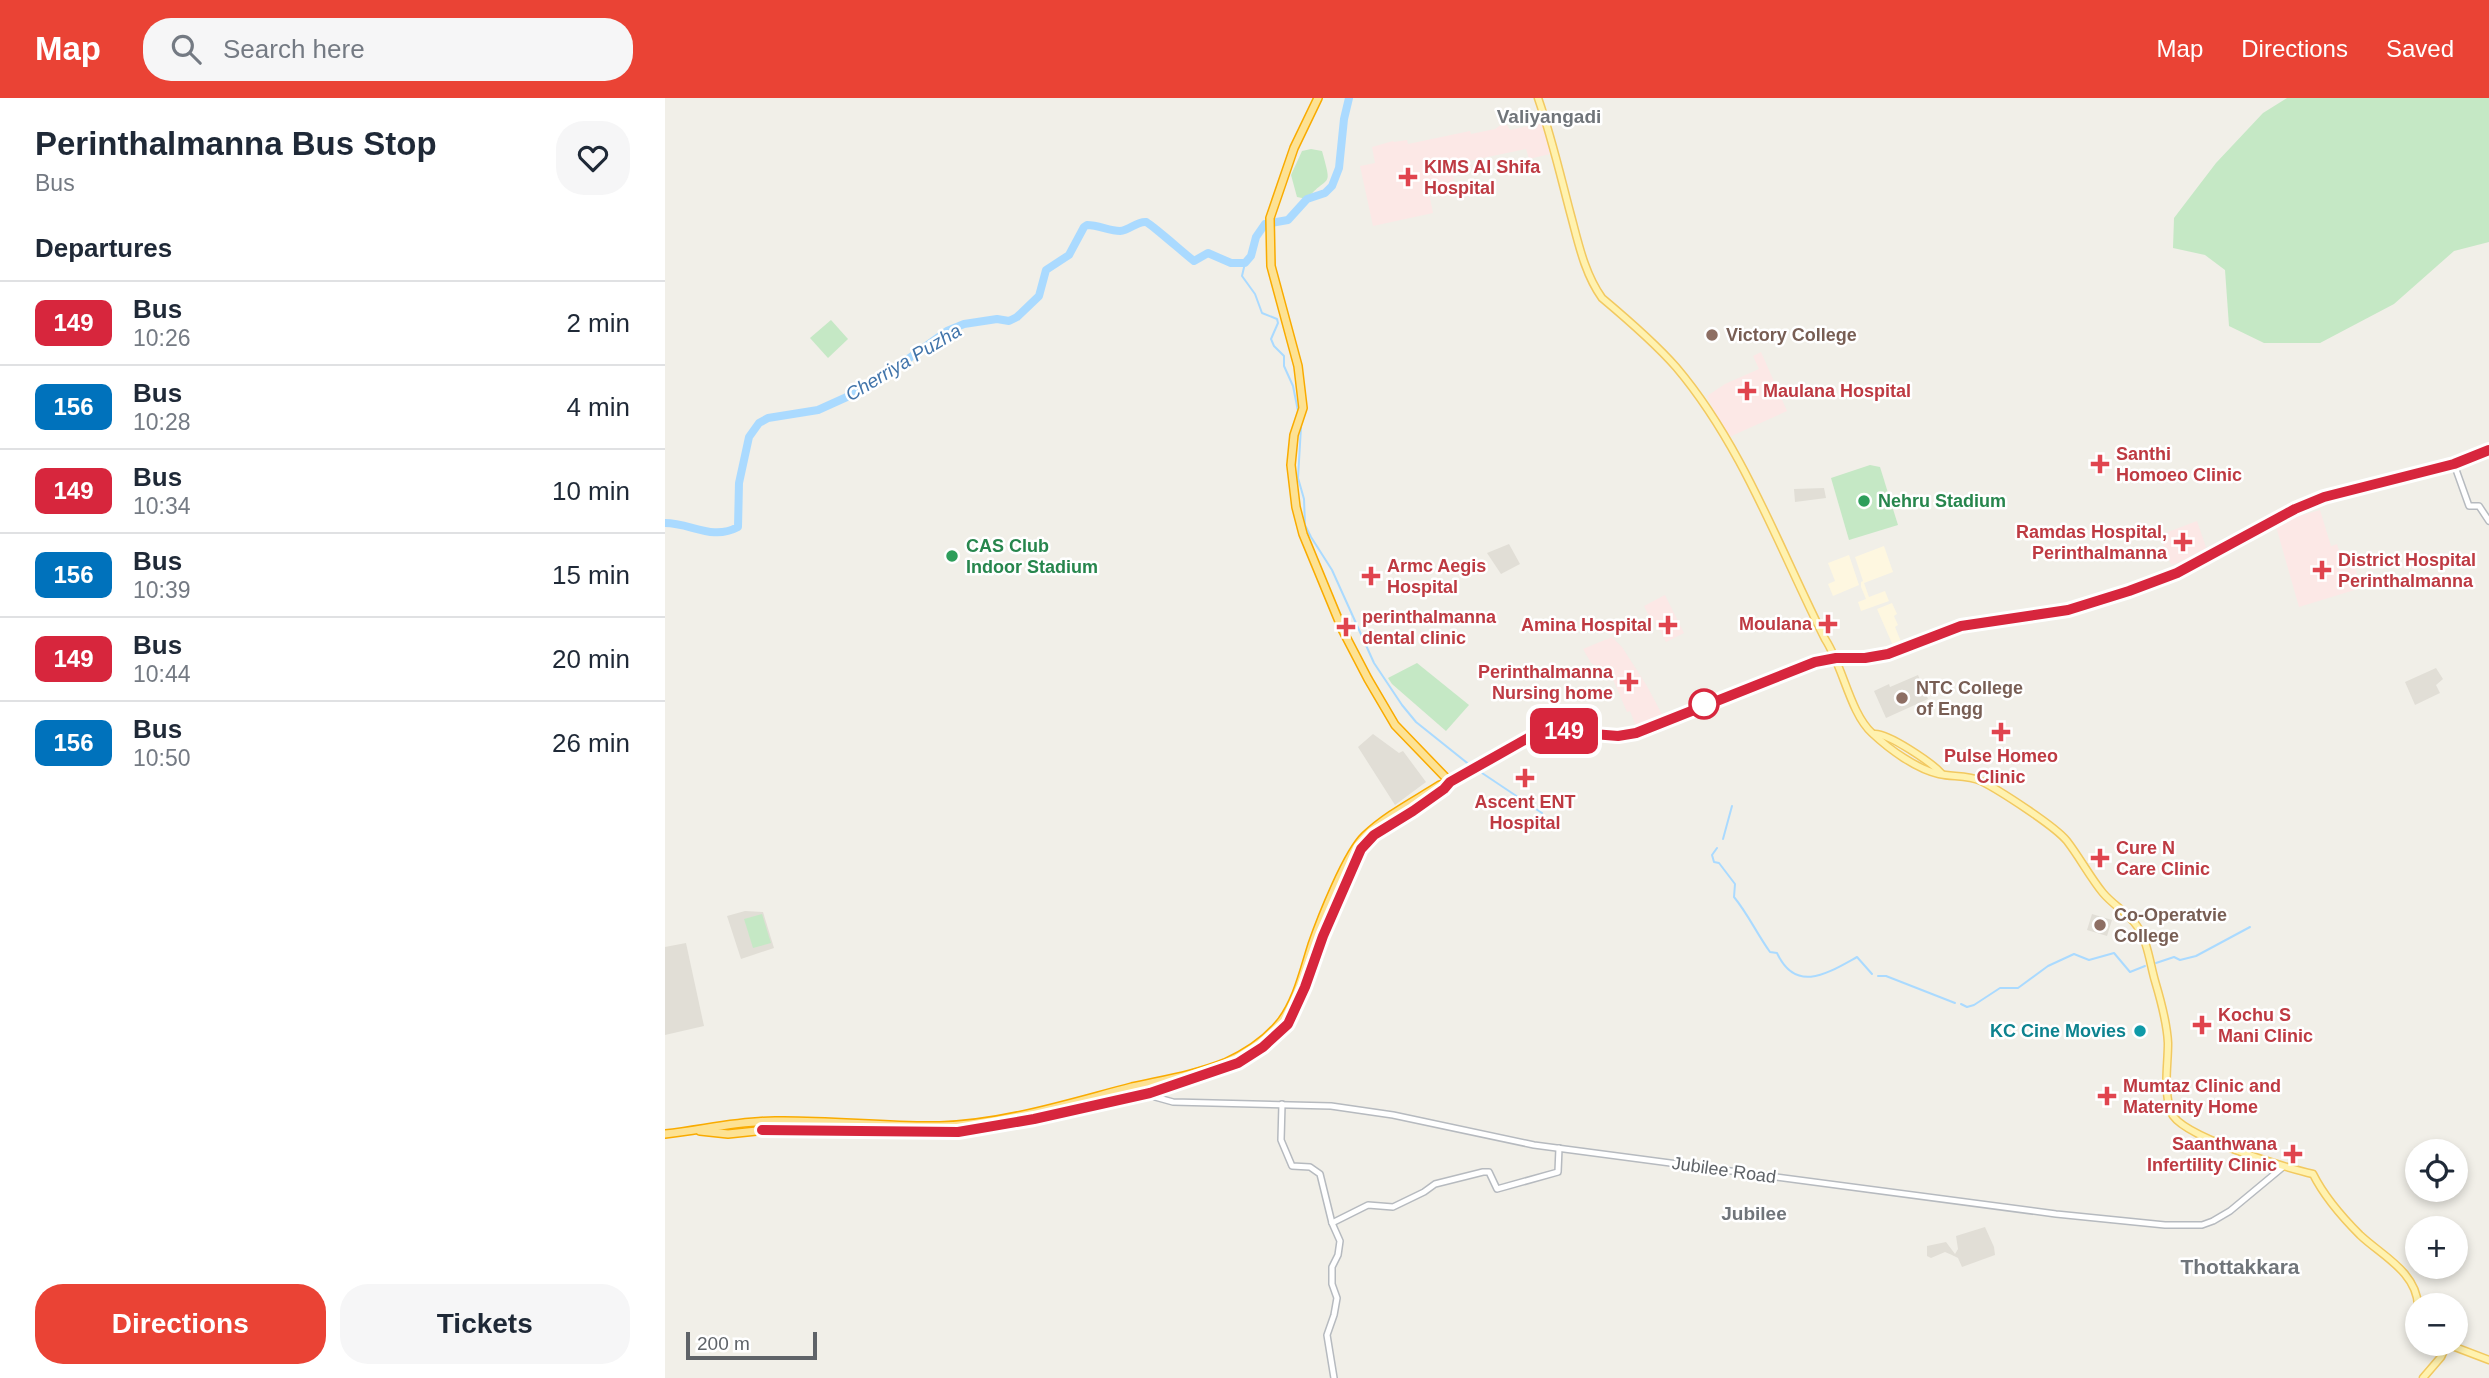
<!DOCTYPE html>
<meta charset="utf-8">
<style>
:root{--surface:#fff;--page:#f6f6f7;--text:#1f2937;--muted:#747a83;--line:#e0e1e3;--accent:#ea4335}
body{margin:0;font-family:Helvetica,sans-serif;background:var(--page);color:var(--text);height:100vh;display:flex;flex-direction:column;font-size:26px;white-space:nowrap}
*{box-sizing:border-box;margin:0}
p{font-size:23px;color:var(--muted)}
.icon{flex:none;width:38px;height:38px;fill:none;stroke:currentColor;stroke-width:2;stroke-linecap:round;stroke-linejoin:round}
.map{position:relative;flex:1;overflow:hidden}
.drawer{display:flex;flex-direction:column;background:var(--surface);width:665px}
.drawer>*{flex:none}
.badge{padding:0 14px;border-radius:10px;font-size:24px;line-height:46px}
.controls{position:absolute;left:1740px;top:1041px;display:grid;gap:14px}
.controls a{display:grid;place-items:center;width:63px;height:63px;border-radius:50%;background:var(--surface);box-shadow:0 4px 10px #0003;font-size:35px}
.scale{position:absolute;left:21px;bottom:18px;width:131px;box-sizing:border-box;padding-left:7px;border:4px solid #5f6368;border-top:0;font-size:19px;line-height:24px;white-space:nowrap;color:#5f6368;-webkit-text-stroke:5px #fff;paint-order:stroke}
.map>.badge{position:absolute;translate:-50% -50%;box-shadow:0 0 0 4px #fff}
h2{padding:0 35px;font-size:26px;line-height:63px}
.round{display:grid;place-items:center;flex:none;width:74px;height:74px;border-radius:28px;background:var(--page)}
.summary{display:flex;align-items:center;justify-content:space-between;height:119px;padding:0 35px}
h1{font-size:33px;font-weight:800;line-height:52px}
.cta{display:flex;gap:14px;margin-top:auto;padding:14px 35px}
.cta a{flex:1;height:80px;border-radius:28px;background:var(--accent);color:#fff;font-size:28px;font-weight:800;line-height:80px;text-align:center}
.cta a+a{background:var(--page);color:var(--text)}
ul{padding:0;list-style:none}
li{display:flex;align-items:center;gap:21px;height:84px;padding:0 35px;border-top:2px solid var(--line)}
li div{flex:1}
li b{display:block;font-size:26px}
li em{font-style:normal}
li .badge{min-width:77px;font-weight:700;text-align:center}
header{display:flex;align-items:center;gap:42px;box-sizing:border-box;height:98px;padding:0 35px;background:var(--accent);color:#fff}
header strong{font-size:33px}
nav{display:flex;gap:38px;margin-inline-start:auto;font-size:24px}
.search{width:490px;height:63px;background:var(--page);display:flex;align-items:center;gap:18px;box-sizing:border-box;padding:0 24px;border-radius:28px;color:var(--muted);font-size:26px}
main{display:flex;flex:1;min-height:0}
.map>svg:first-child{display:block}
.commercial{fill:#fef7e0}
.education{fill:#e1ded6}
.medical{fill:#fce8e6}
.green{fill:#c5e8c5}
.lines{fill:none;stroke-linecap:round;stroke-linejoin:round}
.stream{stroke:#aadaff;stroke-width:2}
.river{stroke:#aadaff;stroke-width:8}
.secondary-casing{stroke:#b6babf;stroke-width:8}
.primary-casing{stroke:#f2c960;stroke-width:9}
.highway-casing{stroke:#f9ab00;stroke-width:10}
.secondary{stroke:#fff;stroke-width:5}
.primary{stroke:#fff2af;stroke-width:6}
.highway{stroke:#fde293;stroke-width:7}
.line-casing{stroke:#fff;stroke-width:16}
.line{stroke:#d7263d;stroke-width:10}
.health-dot{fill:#e0444e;stroke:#fff;stroke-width:2.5}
.education-dot{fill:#8d6e63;stroke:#fff;stroke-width:2.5}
.leisure-dot{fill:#2e9e5b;stroke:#fff;stroke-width:2.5}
.stop-dot{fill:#fff;stroke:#d7263d;stroke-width:3.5}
.culture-dot{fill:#0f9aa8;stroke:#fff;stroke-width:2.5}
.labels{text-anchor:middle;stroke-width:5;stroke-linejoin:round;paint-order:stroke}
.health-label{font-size:18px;font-weight:bold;fill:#be3a42;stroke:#fff;text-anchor:start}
.education-label{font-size:18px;font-weight:bold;fill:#785e54;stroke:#fff;text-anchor:start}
.leisure-label{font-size:18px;font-weight:bold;fill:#27864d;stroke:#fff;text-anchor:start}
.culture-label{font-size:18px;font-weight:bold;fill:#0d838f;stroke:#fff;text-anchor:end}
.street-label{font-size:18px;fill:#5f6368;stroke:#fff}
.neighbourhood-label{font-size:19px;font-weight:bold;fill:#70757a;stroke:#fff}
.water-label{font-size:19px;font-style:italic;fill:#4174aa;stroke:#fff}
.quarter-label{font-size:21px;font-weight:bold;fill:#70757a;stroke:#fff}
</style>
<header>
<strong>Map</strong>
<div class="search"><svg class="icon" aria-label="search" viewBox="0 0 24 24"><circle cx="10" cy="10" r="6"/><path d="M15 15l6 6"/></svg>Search here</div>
<nav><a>Map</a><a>Directions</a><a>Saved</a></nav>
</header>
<main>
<section class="drawer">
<div class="summary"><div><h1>Perinthalmanna Bus Stop</h1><p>Bus</p></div><a class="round"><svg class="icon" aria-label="heart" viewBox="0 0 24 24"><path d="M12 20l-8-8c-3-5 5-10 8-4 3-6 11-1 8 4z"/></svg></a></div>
<h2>Departures</h2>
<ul>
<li><span class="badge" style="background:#d7263d;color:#fff">149</span><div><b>Bus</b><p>10:26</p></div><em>2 min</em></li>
<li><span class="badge" style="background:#0072bc;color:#fff">156</span><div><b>Bus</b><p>10:28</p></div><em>4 min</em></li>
<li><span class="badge" style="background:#d7263d;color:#fff">149</span><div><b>Bus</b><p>10:34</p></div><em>10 min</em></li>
<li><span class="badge" style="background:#0072bc;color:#fff">156</span><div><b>Bus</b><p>10:39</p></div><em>15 min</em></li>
<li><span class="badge" style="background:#d7263d;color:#fff">149</span><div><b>Bus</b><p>10:44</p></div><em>20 min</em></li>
<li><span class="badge" style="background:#0072bc;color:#fff">156</span><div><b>Bus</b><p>10:50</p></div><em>26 min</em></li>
</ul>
<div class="cta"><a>Directions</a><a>Tickets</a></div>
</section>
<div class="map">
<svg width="1824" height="1280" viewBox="0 0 1824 1280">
<rect width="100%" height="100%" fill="#f1efe8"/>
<g class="commercial">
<polygon points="1219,448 1228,474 1199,485 1204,499 1220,493 1224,503 1196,513 1193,504 1201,501 1196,489 1196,484 1198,483 1190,459"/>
<polygon points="1184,457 1194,487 1168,498 1163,486 1170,483 1163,465"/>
<polygon points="1227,505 1232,516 1229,518 1233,527 1230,529 1237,546 1229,550 1212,511"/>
</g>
<g class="education">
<polygon points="1159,390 1161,400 1130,404 1129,391"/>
<polygon points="844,446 855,466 836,476 822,455"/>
<polygon points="1771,570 1778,581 1771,587 1775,595 1750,607 1740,584"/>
<polygon points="1253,577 1263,601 1221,620 1209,593 1224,586 1225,589"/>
<polygon points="708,636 734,655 738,653 761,684 730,707 693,649"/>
<polygon points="80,813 98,814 109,850 76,861 62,818"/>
<polygon points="1427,816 1447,822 1442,838 1422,832"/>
<polygon points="21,845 39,928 0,937 0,849"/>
<polygon points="1320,1129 1329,1149 1330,1157 1297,1169 1293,1160 1287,1157 1280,1154 1266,1160 1262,1158 1262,1148 1281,1144 1290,1156 1293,1151 1291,1138"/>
</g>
<g class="medical">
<polygon points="840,24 845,32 878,25 885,56 864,61 861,51 799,64 801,73 788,76 789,84 763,90 768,115 708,128 695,68 710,65 707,49 728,43 729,44 742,42 743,46 805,33 806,36 830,31"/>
<polygon points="1096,254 1122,313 1062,340 1042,298 1060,286 1094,271 1088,258"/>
<polygon points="1655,412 1666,448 1672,446 1676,459 1686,456 1696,490 1634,509 1610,425"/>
<polygon points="1532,423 1542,452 1537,453 1537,456 1506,467 1495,437"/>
<polygon points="1000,497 1019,535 1001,544 987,518 984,518 979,508"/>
<polygon points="947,539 957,549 982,588 1000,622 972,631 965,613 962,614 947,579 926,565 918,551"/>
</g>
<g class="green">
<polygon points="1622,0 1824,0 1824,144 1789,153 1729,206 1655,245 1599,245 1564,228 1560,172 1540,157 1508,150 1509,120 1551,65 1598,15"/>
<path d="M646 51 657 53C668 93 663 75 642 101L632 99 626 77 637 53Z"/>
<polygon points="166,222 183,241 163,260 145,240"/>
<polygon points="1205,367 1215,369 1233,427 1184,442 1166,380"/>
<polygon points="752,565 804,607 781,633 727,586 723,580"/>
<polygon points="97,816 106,845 88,850 79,821"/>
</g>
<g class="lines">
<g class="stream">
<polyline points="580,165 577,178 590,196 597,215 612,221 613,225 606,241 609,248 619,258 619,268 628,288 633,313"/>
<polyline points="636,329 633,380 639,401 640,427 646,439 667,472 709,565 737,607 751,624 806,668"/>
<polyline points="811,671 877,715"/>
<polyline points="1058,741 1067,708"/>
<path d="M1052 750 1047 757 1049 764 1054 765 1070 786 1069 799C1083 816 1092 836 1105 854L1112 855C1131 896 1163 875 1192 859L1207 876"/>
<polyline points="1491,865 1509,859 1515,862 1531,858 1585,829"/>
<polyline points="1213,878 1221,878 1290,905"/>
<polyline points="1296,906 1302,909 1309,907 1335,890 1353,890 1383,868 1409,856 1424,862 1449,855 1465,874 1480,868"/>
</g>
<path class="river" d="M0 425C26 425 47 443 73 429L74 385 84 339 94 325 103 320 153 312 204 289 282 233 299 226 332 221 344 223 352 219 374 198 381 172 404 157 419 129 422 127C434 127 444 133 455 133 465 132 472 123 481 124 485 125 521 157 529 163L543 155 566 165H580L586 158 591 139 600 126 623 122 642 101 660 95 667 88 674 70 679 21 684 0"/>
<g class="secondary-casing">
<g id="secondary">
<polyline points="1789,366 1804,408 1814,408 1824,423"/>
<polyline points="485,995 490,999 508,1004 666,1008 728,1017 869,1047 1391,1116 1500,1127 1537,1127 1548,1123 1565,1113 1618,1069"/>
<polyline points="617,1006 616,1042 627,1068 645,1069 655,1076 667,1125 675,1143 673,1157 667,1169 667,1186 672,1200 669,1217 662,1237 669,1280"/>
<polyline points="667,1125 703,1107 728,1109 759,1094 770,1086 818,1074 824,1074 832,1091 893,1074 894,1050"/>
</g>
</g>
<g class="primary-casing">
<g id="primary">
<path d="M873 0C886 37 895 76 905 114 913 143 919 175 937 200 962 221 989 244 1011 269 1078 348 1114 450 1160 541 1178 568 1185 615 1207 635 1224 651 1251 671 1274 676 1287 679 1303 677 1316 683 1334 692 1390 728 1402 743 1415 760 1425 779 1438 795 1448 807 1463 815 1472 828 1483 844 1485 866 1490 883 1496 903 1502 925 1503 945 1503 969 1498 990 1506 1014 1514 1038 1621 1070 1648 1076 1659 1098 1678 1120 1695 1137 1716 1157 1752 1174 1753 1208"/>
<path d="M1209 636C1222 634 1267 665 1276 675"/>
<polyline points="1752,1212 1749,1223 1752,1231"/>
<polyline points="1782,1246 1824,1262"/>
<polyline points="1758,1280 1776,1259 1782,1246"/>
</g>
</g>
<g class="highway-casing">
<g id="highway">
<polyline points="653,0 629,50 605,120 606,168 633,268 638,310 629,337 626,367 631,409 638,436 678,533 703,581 730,627 785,684"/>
<polyline points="35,1033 63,1036 111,1031 293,1034 369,1021 485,995 573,965 598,949 623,926 640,889 658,838 696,751 709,737 748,713 779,691 785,684 863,640 879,634 892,633 953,638 971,635 1150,564 1171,560 1201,560 1223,556 1296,528 1403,512 1464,493 1512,475 1630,411 1659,399 1789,366 1824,352"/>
<path d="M0 1036C37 1032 73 1023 110 1023 165 1022 220 1029 275 1028 340 1026 405 1005 467 989 498 982 530 977 560 965 580 956 601 942 615 925 632 904 639 872 647 847 656 821 682 755 700 738 722 717 750 703 775 687L785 684"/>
</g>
</g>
<use href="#secondary" class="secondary"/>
<use href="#primary" class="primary"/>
<use href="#highway" class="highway"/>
</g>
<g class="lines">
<g class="line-casing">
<polyline id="line" points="97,1032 293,1034 369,1021 485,995 573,965 598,949 623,926 640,889 658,838 696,751 709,737 748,713 779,691 785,684 863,640 879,634 892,633 953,638 971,635 1150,564 1171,560 1200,560 1223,556 1296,528 1403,512 1464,493 1512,475 1630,411 1659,399 1789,366 1824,352"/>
</g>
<use href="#line" class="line"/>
</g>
<g class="health-dot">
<path d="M739.5 68.5h7v7h7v7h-7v7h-7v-7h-7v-7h7z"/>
<path d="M1078.5 282.5h7v7h7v7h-7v7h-7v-7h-7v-7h7z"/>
<path d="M1431.5 355.5h7v7h7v7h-7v7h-7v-7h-7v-7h7z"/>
<path d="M1514.5 433.5h7v7h7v7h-7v7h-7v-7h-7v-7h7z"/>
<path d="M1653.5 461.5h7v7h7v7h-7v7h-7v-7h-7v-7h7z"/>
<path d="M702.5 467.5h7v7h7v7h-7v7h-7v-7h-7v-7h7z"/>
<path d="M1159.5 515.5h7v7h7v7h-7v7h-7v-7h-7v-7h7z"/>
<path d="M999.5 516.5h7v7h7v7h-7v7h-7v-7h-7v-7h7z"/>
<path d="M677.5 518.5h7v7h7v7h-7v7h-7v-7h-7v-7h7z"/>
<path d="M960.5 573.5h7v7h7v7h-7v7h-7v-7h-7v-7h7z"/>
<path d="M1332.5 623.5h7v7h7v7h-7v7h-7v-7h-7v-7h7z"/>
<path d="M856.5 669.5h7v7h7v7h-7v7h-7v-7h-7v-7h7z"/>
<path d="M1431.5 749.5h7v7h7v7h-7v7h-7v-7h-7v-7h7z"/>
<path d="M1533.5 916.5h7v7h7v7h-7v7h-7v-7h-7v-7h7z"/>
<path d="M1438.5 987.5h7v7h7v7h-7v7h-7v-7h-7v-7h7z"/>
<path d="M1624.5 1045.5h7v7h7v7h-7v7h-7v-7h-7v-7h7z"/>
</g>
<g class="education-dot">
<circle cx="1047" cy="237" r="7"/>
<circle cx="1237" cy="600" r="7"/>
<circle cx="1435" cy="827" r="7"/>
</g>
<g class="leisure-dot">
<circle cx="1199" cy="403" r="7"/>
<circle cx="287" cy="458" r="7"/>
</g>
<circle class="stop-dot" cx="1039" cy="606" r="14"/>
<circle class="culture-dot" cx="1475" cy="933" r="7"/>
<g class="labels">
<g class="health-label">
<text x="759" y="75">KIMS Al Shifa<tspan x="759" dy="21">Hospital</tspan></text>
<text x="1098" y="299">Maulana Hospital</text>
<text x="1451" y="362">Santhi<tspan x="1451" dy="21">Homoeo Clinic</tspan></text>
<text x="1502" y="440" text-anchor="end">Ramdas Hospital,<tspan x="1502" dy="21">Perinthalmanna</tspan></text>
<text x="1673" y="468">District Hospital<tspan x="1673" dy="21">Perinthalmanna</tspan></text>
<text x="722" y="474">Armc Aegis<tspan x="722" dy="21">Hospital</tspan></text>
<text x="697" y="525">perinthalmanna<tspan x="697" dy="21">dental clinic</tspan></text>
<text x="1147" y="532" text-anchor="end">Moulana</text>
<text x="987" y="533" text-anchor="end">Amina Hospital</text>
<text x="948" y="580" text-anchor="end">Perinthalmanna<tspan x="948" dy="21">Nursing home</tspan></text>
<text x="1336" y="664" text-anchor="middle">Pulse Homeo<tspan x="1336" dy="21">Clinic</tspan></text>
<text x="860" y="710" text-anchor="middle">Ascent ENT<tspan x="860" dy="21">Hospital</tspan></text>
<text x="1451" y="756">Cure N<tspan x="1451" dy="21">Care Clinic</tspan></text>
<text x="1553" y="923">Kochu S<tspan x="1553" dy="21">Mani Clinic</tspan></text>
<text x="1458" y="994">Mumtaz Clinic and<tspan x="1458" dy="21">Maternity Home</tspan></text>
<text x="1612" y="1052" text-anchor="end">Saanthwana<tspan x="1612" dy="21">Infertility Clinic</tspan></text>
</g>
<g class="education-label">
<text x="1061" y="243">Victory College</text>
<text x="1251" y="596">NTC College<tspan x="1251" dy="21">of Engg</tspan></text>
<text x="1449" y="823">Co-Operatvie<tspan x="1449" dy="21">College</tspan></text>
</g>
<g class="leisure-label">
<text x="1213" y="409">Nehru Stadium</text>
<text x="301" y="454">CAS Club<tspan x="301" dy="21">Indoor Stadium</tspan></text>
</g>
<g class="culture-label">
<text x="1461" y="939">KC Cine Movies</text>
</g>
<g class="street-label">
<text transform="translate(1059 1072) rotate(8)" y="6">Jubilee Road</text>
</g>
<g class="neighbourhood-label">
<text x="884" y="25">Valiyangadi</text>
<text x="1089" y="1122">Jubilee</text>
</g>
<g class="water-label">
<text transform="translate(238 264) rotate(-31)" y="7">Cherriya Puzha</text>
</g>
<g class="quarter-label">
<text x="1575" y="1176">Thottakkara</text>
</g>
</g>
</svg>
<div class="controls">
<a><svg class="icon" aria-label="locate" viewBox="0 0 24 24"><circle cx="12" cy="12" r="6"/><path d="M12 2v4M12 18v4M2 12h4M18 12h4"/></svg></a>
<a>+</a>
<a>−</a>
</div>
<div class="scale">200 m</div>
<b class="badge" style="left:899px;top:633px;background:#d7263d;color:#fff">149</b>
</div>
</main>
